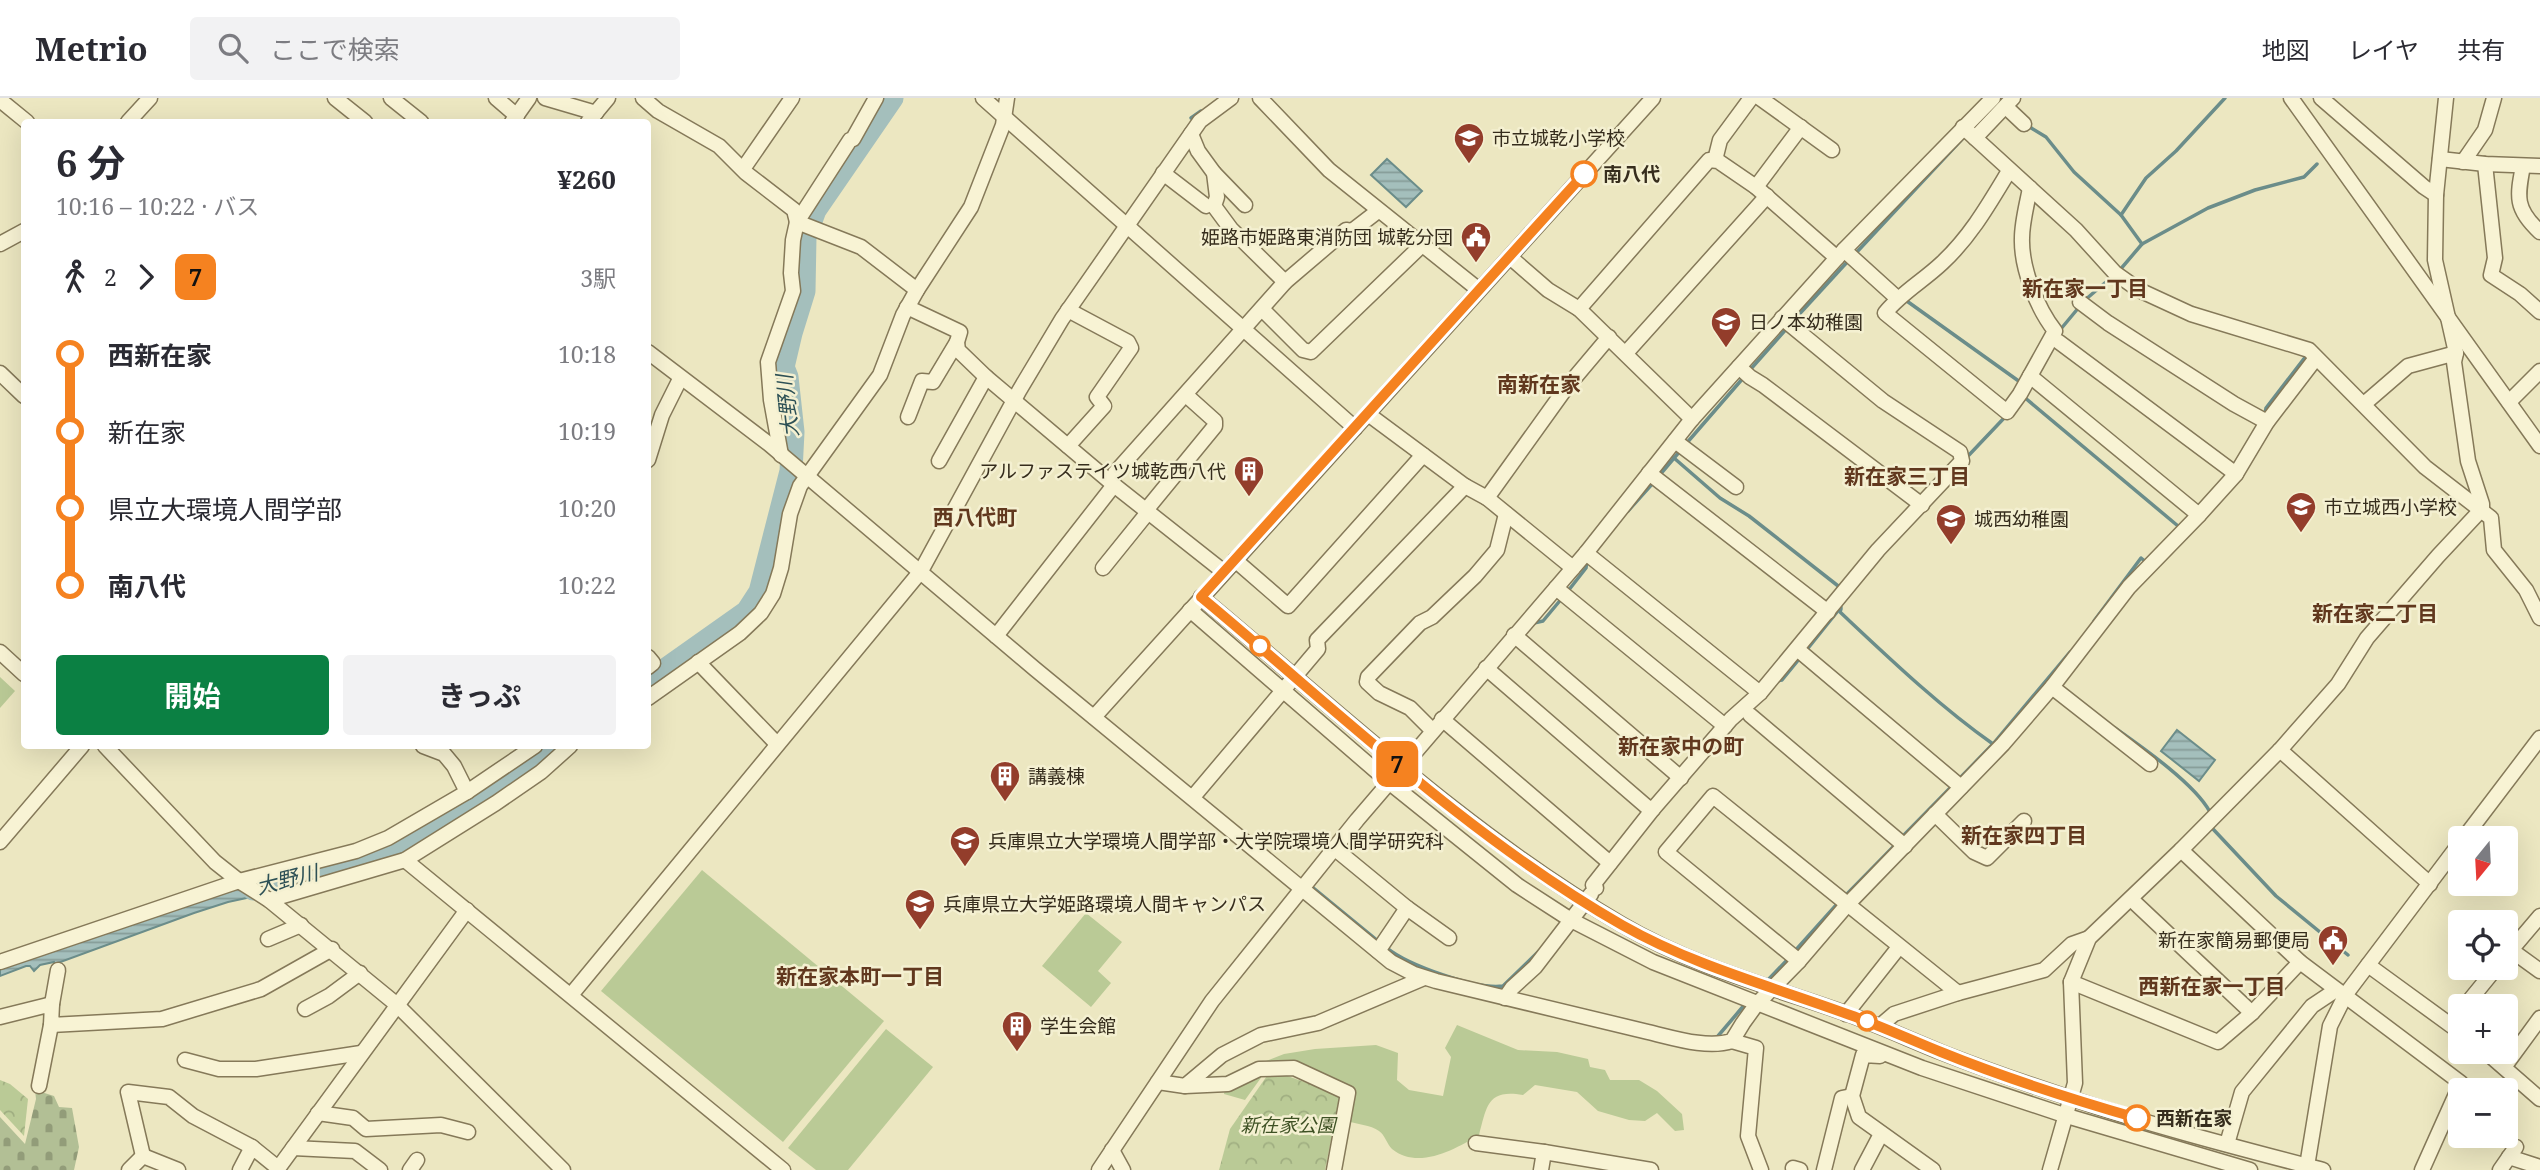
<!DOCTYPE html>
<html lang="ja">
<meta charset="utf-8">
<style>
:root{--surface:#fff;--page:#f2f2f3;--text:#2b2b33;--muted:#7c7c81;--line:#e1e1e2;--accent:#0b8043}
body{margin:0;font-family:"Noto Serif","Noto Sans JP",serif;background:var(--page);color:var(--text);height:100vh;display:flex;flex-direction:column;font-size:26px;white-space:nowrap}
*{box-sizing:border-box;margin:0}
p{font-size:23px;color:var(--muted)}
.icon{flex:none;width:38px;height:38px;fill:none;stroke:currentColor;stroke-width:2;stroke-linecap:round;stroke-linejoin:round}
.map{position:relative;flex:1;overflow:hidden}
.sheet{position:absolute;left:21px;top:21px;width:630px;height:630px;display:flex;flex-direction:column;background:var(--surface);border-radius:7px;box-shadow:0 7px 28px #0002}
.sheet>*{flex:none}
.badge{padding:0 14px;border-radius:10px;font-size:24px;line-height:46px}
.needle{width:46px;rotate:198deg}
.fabs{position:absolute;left:2448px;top:728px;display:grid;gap:14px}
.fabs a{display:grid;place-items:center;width:70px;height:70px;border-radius:7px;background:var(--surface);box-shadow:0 7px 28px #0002;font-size:35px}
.map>.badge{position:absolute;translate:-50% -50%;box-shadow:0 0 0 4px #fff}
.legs{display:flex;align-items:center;gap:10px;height:77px;padding:0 35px;font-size:23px}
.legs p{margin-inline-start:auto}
.summary{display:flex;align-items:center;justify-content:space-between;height:119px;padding:0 35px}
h1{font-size:38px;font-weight:700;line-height:52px}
.action{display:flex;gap:14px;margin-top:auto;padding:14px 35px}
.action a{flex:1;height:80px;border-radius:7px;background:var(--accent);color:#fff;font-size:28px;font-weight:700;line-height:80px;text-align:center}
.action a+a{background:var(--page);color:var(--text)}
ul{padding:0 35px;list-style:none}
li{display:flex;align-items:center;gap:24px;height:77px;font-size:26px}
li i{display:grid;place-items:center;width:10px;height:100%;margin:0 9px;background:currentColor}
li i::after{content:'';width:18px;height:18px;margin:-9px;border:5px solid;border-radius:50%;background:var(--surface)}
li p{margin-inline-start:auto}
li:first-child i{background:linear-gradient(#0000 50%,currentColor 0)}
li:last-child i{background:linear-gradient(currentColor 50%,#0000 0)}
header{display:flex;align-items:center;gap:42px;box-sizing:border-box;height:98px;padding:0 35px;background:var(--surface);border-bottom:2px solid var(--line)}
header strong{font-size:33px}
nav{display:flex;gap:38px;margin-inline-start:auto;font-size:24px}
.search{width:490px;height:63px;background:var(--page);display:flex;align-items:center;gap:18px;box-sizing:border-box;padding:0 24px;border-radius:7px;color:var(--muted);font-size:26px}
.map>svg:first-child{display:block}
.green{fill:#baca96}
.forest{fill:url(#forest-crowns)}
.cemetery{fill:url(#cemetery-stones)}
.water{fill:url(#water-rules);stroke:#6b8d8a;stroke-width:2}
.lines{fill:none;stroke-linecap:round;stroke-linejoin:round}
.stream{stroke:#6b8d8a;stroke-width:3.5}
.river{stroke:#a4bfbc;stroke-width:23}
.minor-casing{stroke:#857959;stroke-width:17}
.minor{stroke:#f8f3d4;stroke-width:14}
.line-1-casing{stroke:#fff;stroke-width:16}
.line-1{stroke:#f58220;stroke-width:10}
.stop-1-dot{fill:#fff;stroke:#f58220;stroke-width:3.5}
.labels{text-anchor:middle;stroke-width:5;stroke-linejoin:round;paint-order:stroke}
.poi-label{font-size:19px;fill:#362d1d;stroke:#f4f0d1;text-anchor:start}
.stop-label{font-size:19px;font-weight:bold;fill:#362d1d;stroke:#f4f0d1;text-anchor:start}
.park-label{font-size:19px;font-style:italic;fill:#3e5124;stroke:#f4f0d1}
.neighbourhood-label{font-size:21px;font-weight:bold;fill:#61381e;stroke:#f4f0d1}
.water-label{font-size:21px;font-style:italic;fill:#2d5055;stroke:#f4f0d1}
</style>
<header>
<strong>Metrio</strong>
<div class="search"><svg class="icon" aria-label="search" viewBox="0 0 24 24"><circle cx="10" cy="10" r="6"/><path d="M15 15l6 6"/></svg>ここで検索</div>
<nav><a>地図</a><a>レイヤ</a><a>共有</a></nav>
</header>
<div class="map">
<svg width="2540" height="1072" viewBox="0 0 2540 1072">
<defs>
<pattern id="forest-crowns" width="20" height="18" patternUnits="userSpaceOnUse" patternTransform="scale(1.75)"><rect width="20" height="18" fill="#baca96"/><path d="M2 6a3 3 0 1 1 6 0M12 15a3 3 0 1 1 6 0" fill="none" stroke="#a0ae81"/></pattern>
<pattern id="cemetery-stones" width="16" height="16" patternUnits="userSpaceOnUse" patternTransform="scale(1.75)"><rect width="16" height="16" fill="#b2bf95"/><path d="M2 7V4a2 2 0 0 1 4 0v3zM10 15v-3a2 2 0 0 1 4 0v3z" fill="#929c79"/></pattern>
<pattern id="water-rules" width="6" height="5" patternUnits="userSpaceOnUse" patternTransform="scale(1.75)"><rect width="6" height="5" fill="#a4bfbc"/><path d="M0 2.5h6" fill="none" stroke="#869c98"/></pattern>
</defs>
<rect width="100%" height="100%" fill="#ece7c1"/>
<g class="green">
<polygon points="0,579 15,593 0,610"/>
<polygon points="702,772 884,923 783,1044 601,893"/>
<polygon points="1086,815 1122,844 1098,873 1111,885 1091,909 1042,868"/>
<path d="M1457 927 1518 952 1557 954 1588 961 1590 969 1605 972 1610 982H1639L1657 993 1682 1016 1684 1032 1675 1033 1657 1015 1645 1023 1629 1022 1598 1013 1577 994 1535 987 1523 997C1487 991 1487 1008 1479 1037 1454 1052 1418 1072 1392 1051 1387 1046 1385 1037 1379 1033 1371 1027 1356 1026 1347 1023L1343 998C1314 985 1296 972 1263 977L1245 1002 1224 996 1227 978 1284 956 1315 951 1376 947 1398 955 1397 982 1409 992 1443 998 1451 959 1445 950Z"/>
<polygon points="886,931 933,969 848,1072 816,1072 788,1050"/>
</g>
<g class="forest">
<polygon points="1271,972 1340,997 1325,1072 1219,1072 1230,1031"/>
<polygon points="0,982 10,986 28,1001 24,1038 0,1012"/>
</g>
<polygon class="cemetery" points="35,992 54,998 59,1009 72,1010 79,1049 74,1072 0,1072 0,1019 25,1046 36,1001"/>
<g class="water">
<polygon points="1387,61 1422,93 1406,109 1371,77"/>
<polygon points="2177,632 2215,662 2199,683 2161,653"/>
<polygon points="278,778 284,792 228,804 194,815 55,866 54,864 40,867 34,873 30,868 26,868 0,878 0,867 47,855 171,810"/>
</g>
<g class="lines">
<g class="stream">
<polyline points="1191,20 1201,13"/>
<polyline points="2028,28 2046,39 2074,74 2121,117 2142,146"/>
<polyline points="2121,117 2146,80 2176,53 2225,0"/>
<polyline points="1855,156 1964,39"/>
<polyline points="2119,173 2142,146 2208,110 2255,92 2304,79 2317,66"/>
<polyline points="1904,201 2020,284"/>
<polyline points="2085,202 2113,178"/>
<polyline points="1793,223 1849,162"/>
<polyline points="2060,232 2080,208"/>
<polyline points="1749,273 1788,229"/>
<polyline points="2024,299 2178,428"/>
<polyline points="2264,320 2266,310 2306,258"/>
<polyline points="1685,347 1744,279"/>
<polyline points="1969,357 2006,318"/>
<polyline points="1674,360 1720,400 1749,418 1842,491"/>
<polyline points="1658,379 1680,353"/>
<polyline points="1628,413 1653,385"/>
<polyline points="1568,493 1586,470 1587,462"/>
<path d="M1841 511 1840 514C1889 560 1938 607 1993 646"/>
<polyline points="2094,523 2141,460 2146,464 2147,463"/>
<polyline points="1534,525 1543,523 1563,499"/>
<polyline points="1805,554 1841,509"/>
<polyline points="1776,583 1782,582 1800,560"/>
<path d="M2115 630C2142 649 2195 686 2210 714"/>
<polyline points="1958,682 1993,646 2070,554"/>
<polyline points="2212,725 2213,731 2276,798 2348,857"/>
<polyline points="1902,739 1953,687"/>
<polyline points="1311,788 1378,843"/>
<polyline points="1843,800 1897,745"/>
<path d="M1387 850C1408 867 1477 892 1503 888L1539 853"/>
<polyline points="1794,854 1838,805"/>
<polyline points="1765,885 1789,860"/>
<polyline points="1718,938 1746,905"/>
</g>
<g class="river">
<polyline points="648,584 747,514 760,494 791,373 793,334 787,279 783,269 791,235 804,193 805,139 815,112 892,0"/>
<polyline points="253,791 303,781 370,761 491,696 553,648"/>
</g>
<g class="minor-casing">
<g id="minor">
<polyline points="335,0 365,24"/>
<polyline points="391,0 421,24"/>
<polyline points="496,0 517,18"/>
<polyline points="545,0 596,15"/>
<polyline points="643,0 658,13 719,48 746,75 794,112 797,124 861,149 917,192"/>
<polyline points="983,0 1355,330"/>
<polyline points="1260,0 1329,72 1479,192"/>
<polyline points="1760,0 1832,52"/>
<polyline points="2291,0 2540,348"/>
<polyline points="2321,0 2424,89 2436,97"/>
<polyline points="0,2 27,24"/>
<polyline points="2006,9 2024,26"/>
<polyline points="128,24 150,0"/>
<polyline points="512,24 529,0"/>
<polyline points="588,24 608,0"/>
<polyline points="1963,29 2076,132 2115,175 2139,192 2191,216 2309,252 2425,369 2491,420 2494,452 2526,492 2540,520"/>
<polyline points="1191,36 1198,53 1214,75 1217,99 1214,108 1231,131 1285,184"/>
<polyline points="1975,40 2013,0"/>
<polyline points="2440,61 2485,66 2540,68"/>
<polyline points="1715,62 1720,42 1751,0"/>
<polyline points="2463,64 2485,32 2494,0"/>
<polyline points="2485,66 2495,160 2491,177 2520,196 2540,214"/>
<path d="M2523 68C2517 99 2515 111 2540 134"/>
<polyline points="743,71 792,0"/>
<path d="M2009 73C1989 106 1971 138 1942 165 1923 183 1901 195 1885 215L2007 314 2020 296 2055 233C2037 210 2021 170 2022 140 2022 124 2027 106 2030 90"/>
<polyline points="1163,75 1206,108"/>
<polyline points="1214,75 1245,107"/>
<polyline points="1756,89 1801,29"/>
<polyline points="0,146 24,133"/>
<polyline points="1844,152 1897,200"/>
<polyline points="1510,159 1548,192 1579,211 1692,321"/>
<polyline points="2080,204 2108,225 2234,306 2267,324"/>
<polyline points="907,209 960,234 957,244 958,252 986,279 1114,387 1224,474"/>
<polyline points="1262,211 1303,252 1311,254 1422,147"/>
<polyline points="1579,211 1709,62 1718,63 1756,89 1837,160"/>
<polyline points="2059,244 2236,376"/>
<path d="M648 254 769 346 1035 571 1391 864 1414 876 1436 883 1648 934C1674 940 1707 951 1732 943L1743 925 1756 907 1799 863 1847 807 2003 646 2052 589 2129 489 2199 417 2236 376 2267 324 2316 260"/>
<polyline points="1626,255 1767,98"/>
<polyline points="1739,269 1750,279 1763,287 1922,407"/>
<polyline points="0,275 24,298"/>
<polyline points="2030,278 2199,417"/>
<polyline points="2509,304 2540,273"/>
<polyline points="2364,306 2408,268 2456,255"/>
<polyline points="1368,316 1465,388 1487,400 1573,470"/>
<polyline points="908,319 922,283 933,284 957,244"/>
<polyline points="1675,343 1736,389"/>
<polyline points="1068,348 1104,308 1097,299 1131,250 1128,244 1068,212"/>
<polyline points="781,357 771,302 768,264 793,193 791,175 793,142 797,124 850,42 853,41 876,0"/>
<polyline points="648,362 662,317 680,281"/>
<polyline points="939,363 986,279"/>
<polyline points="1649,375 1828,514"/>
<polyline points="1111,384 1115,375 1285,184 1346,132 1352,133 1378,113"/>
<polyline points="1487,400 1566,290 1609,239"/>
<polyline points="1147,411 1215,328 1215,323 1186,297"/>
<polyline points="1586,455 1760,595"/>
<polyline points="1235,462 1288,508 1423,357"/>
<polyline points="1103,470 1149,413"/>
<polyline points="1556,490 1725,628"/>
<path d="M1201 499C1338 613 1467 736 1621 826 1692 868 1771 889 1848 916 1880 928 1911 942 1943 955 1984 971 2027 986 2070 1000 2153 1028 2239 1050 2323 1072"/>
<polyline points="1190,512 1390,685 1517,787 1571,822 1653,864 1922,970 2067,1018 2250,1072"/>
<polyline points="1514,537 1681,680"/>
<polyline points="996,538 1114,387"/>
<polyline points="1797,551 1961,689"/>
<polyline points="0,554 24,576"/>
<polyline points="648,559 653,565 648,569"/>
<polyline points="698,564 777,646"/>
<polyline points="1486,570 1647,709 1653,711"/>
<polyline points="2052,589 2150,666"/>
<polyline points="648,600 740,535 761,515 773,496 781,470 790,416 800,388 880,277 903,217 917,192 971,109 1003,27 1007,0"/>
<polyline points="1750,617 1905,748"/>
<polyline points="1094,619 1653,0"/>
<polyline points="1442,621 1610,765"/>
<polyline points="1432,632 1410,610 1379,595 1367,584 1368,579 1420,525 1432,519 1475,478 1497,452 1506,416"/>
<polyline points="105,648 215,764 239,783 269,802 396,906 563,1072"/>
<polyline points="423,648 444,656 454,668 467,694"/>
<polyline points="2280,652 2430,786"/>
<polyline points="1193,699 1318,551 1317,542 1465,388"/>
<polyline points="1935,716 1974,754 1987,760 2024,723"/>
<polyline points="2464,740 2540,640"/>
<polyline points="0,744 82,648"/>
<polyline points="1334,750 1407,810 1378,853"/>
<polyline points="2181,752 2300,864 2461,985 2422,1072"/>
<polyline points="405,762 783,1072"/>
<polyline points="1596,790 1593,787 1653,711 1731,621 1760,595 1878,452 1962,363 1960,354 1883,303 1782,220"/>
<polyline points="2131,801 2252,915"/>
<polyline points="269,802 405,762 496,705 541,674 570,648"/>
<polyline points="1407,810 1449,840"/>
<polyline points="268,841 301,827"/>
<polyline points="2511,852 2540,873"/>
<polyline points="2506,858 2540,818"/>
<polyline points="1799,863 1666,754 1713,698 1958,895"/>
<polyline points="0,864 239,783 356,753 388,740 467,694 535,648"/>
<polyline points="2368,867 2460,934"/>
<polyline points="2071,884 2218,944 2252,915 2300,864"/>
<polyline points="571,897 921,473 1019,293 1062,221 1200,23 1231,0"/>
<polyline points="1505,900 1512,890 1535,869 1591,796"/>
<polyline points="52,906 58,872"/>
<polyline points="2465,908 2496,870"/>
<polyline points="305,911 329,898 360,875"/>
<polyline points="1846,916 1899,849"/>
<polyline points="0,919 52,906 51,927 162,921 261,891 332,851"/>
<polyline points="1880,928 1894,916 1958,895 2044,872 2072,846 2089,840"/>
<polyline points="1732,943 1756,950 1748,1038 1761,1072"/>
<polyline points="2486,954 2540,1001"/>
<polyline points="1880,958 1863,957 1852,998 1859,1019 1933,1072"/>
<polyline points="185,962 219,971 256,971 361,955"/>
<polyline points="2505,968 2540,920"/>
<polyline points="1158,984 1185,988 1222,957 1261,937 1318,925 1424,880"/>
<polyline points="39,988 51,927"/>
<polyline points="1185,988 1228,986 1259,971 1294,970 1348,995 1334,1072"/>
<polyline points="318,1015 353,1020 366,1031 441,1027 468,1034"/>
<polyline points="1476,1045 1544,1054"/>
<polyline points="2227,1046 2242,994 2312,908 2336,892"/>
<polyline points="293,1050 355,1053 380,1072"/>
<polyline points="1112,1052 1123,1072"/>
<polyline points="143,1058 128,994 169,999 193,1018 252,1049"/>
<polyline points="2509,1059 2540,1069"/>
<polyline points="2307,1068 2330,928 2346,896 2460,745"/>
<polyline points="1793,1070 1800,1072"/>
<polyline points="129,1072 143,1058 178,1072"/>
<polyline points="240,1072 252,1049 278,1070"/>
<polyline points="277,1072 467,812"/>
<polyline points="410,1072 417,1062"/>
<polyline points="1099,1072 1212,903 1357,722 1586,455 1692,321 1844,152 1993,0"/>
<polyline points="1541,1072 1544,1054 1651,1072"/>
<polyline points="1824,1072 1842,1000 1852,998"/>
<polyline points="1862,1072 1881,1036"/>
<polyline points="2050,1072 2075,985 2071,884 2089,840 2181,752 2280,652 2338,586 2367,540 2438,458 2482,411 2482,406 2468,363 2454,264 2456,255 2435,162 2436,97 2446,0"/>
<polyline points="2500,1072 2516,1049"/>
</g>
</g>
<use href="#minor" class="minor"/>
</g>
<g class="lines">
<g class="line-1-casing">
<path id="line-1" d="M1584 76 1201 499C1338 613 1467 738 1622 827 1694 868 1774 889 1850 917 1881 928 1911 942 1941 954 2005 980 2071 1001 2137 1020"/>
</g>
<use href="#line-1" class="line-1"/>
</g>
<defs>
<g id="school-pin" transform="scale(1.575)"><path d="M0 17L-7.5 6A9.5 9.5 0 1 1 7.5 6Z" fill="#933d2b" stroke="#f4f0d1"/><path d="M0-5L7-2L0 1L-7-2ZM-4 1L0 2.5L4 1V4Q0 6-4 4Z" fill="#fff"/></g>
<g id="civic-pin" transform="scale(1.575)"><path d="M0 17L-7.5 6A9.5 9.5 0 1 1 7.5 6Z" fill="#933d2b" stroke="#f4f0d1"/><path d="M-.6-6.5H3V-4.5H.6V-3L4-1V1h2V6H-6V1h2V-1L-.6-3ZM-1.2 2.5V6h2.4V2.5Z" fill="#fff"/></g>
<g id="building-pin" transform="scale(1.575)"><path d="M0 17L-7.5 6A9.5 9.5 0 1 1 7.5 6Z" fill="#933d2b" stroke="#f4f0d1"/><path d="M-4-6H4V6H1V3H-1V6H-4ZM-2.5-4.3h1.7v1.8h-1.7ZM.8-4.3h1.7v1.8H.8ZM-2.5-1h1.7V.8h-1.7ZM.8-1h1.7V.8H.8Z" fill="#fff"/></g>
<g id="university-pin" transform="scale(1.575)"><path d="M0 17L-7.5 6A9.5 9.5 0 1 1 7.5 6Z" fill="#933d2b" stroke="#f4f0d1"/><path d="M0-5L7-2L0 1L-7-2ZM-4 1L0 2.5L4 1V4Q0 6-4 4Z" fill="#fff"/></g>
</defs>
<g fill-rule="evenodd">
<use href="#school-pin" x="1469" y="40"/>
<use href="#civic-pin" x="1476" y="139"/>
<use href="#school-pin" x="1726" y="224"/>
<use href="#building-pin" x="1249" y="373"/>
<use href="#school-pin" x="2301" y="409"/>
<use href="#school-pin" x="1951" y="421"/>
<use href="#building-pin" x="1005" y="678"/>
<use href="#university-pin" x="965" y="743"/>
<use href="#university-pin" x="920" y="806"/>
<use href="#civic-pin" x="2333" y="842"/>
<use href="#building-pin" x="1017" y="928"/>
</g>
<g class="stop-1-dot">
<circle cx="1584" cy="76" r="12"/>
<circle cx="1260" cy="548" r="9"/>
<circle cx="1867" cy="923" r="9"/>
<circle cx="2137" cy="1020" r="12"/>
</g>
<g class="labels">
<g class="poi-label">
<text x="1492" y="47">市立城乾小学校</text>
<text x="1453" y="146" text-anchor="end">姫路市姫路東消防団 城乾分団</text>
<text x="1749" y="231">日ノ本幼稚園</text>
<text x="1226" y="380" text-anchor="end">アルファステイツ城乾西八代</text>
<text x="2324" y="416">市立城西小学校</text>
<text x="1974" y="428">城西幼稚園</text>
<text x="1028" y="685">講義棟</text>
<text x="988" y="750">兵庫県立大学環境人間学部・大学院環境人間学研究科</text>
<text x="943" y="813">兵庫県立大学姫路環境人間キャンパス</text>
<text x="2310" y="849" text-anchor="end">新在家簡易郵便局</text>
<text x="1040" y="935">学生会館</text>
</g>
<g class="stop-label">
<text x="1603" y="83">南八代</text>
<text x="2156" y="1027">西新在家</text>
</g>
<g class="park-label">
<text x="1288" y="1034">新在家公園</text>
</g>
<g class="neighbourhood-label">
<text x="2085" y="198">新在家一丁目</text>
<text x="1539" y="294">南新在家</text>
<text x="1907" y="386">新在家三丁目</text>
<text x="975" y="427">西八代町</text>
<text x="2375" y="523">新在家二丁目</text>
<text x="1681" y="656">新在家中の町</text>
<text x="2024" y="745">新在家四丁目</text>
<text x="860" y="886">新在家本町一丁目</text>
<text x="2212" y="896">西新在家一丁目</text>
</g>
<g class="water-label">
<text transform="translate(788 308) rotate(-96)" y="7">大野川</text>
<text transform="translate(287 782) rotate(-14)" y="7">大野川</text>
</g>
</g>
</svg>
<div class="fabs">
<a><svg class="needle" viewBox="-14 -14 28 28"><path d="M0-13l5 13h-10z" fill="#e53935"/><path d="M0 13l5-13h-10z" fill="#7c7c81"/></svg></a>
<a><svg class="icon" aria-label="locate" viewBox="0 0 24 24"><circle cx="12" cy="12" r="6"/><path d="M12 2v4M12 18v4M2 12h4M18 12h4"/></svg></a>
<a>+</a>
<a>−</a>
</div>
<b class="badge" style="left:1397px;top:666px;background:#f58220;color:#111">7</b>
<section class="sheet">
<div class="summary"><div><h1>6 分</h1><p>10:16 – 10:22 · バス</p></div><b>¥260</b></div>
<div class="legs"><svg class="icon" aria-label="walk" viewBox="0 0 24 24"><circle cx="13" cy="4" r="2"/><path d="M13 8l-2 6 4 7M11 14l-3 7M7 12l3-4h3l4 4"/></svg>2<svg class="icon" aria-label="forward" viewBox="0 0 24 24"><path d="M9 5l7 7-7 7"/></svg><b class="badge" style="background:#f58220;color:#111">7</b><p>3駅</p></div>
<ul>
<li><i style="color:#f58220"></i><b>西新在家</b><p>10:18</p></li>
<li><i style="color:#f58220"></i><span>新在家</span><p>10:19</p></li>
<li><i style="color:#f58220"></i><span>県立大環境人間学部</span><p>10:20</p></li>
<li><i style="color:#f58220"></i><b>南八代</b><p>10:22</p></li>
</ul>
<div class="action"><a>開始</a><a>きっぷ</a></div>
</section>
</div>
